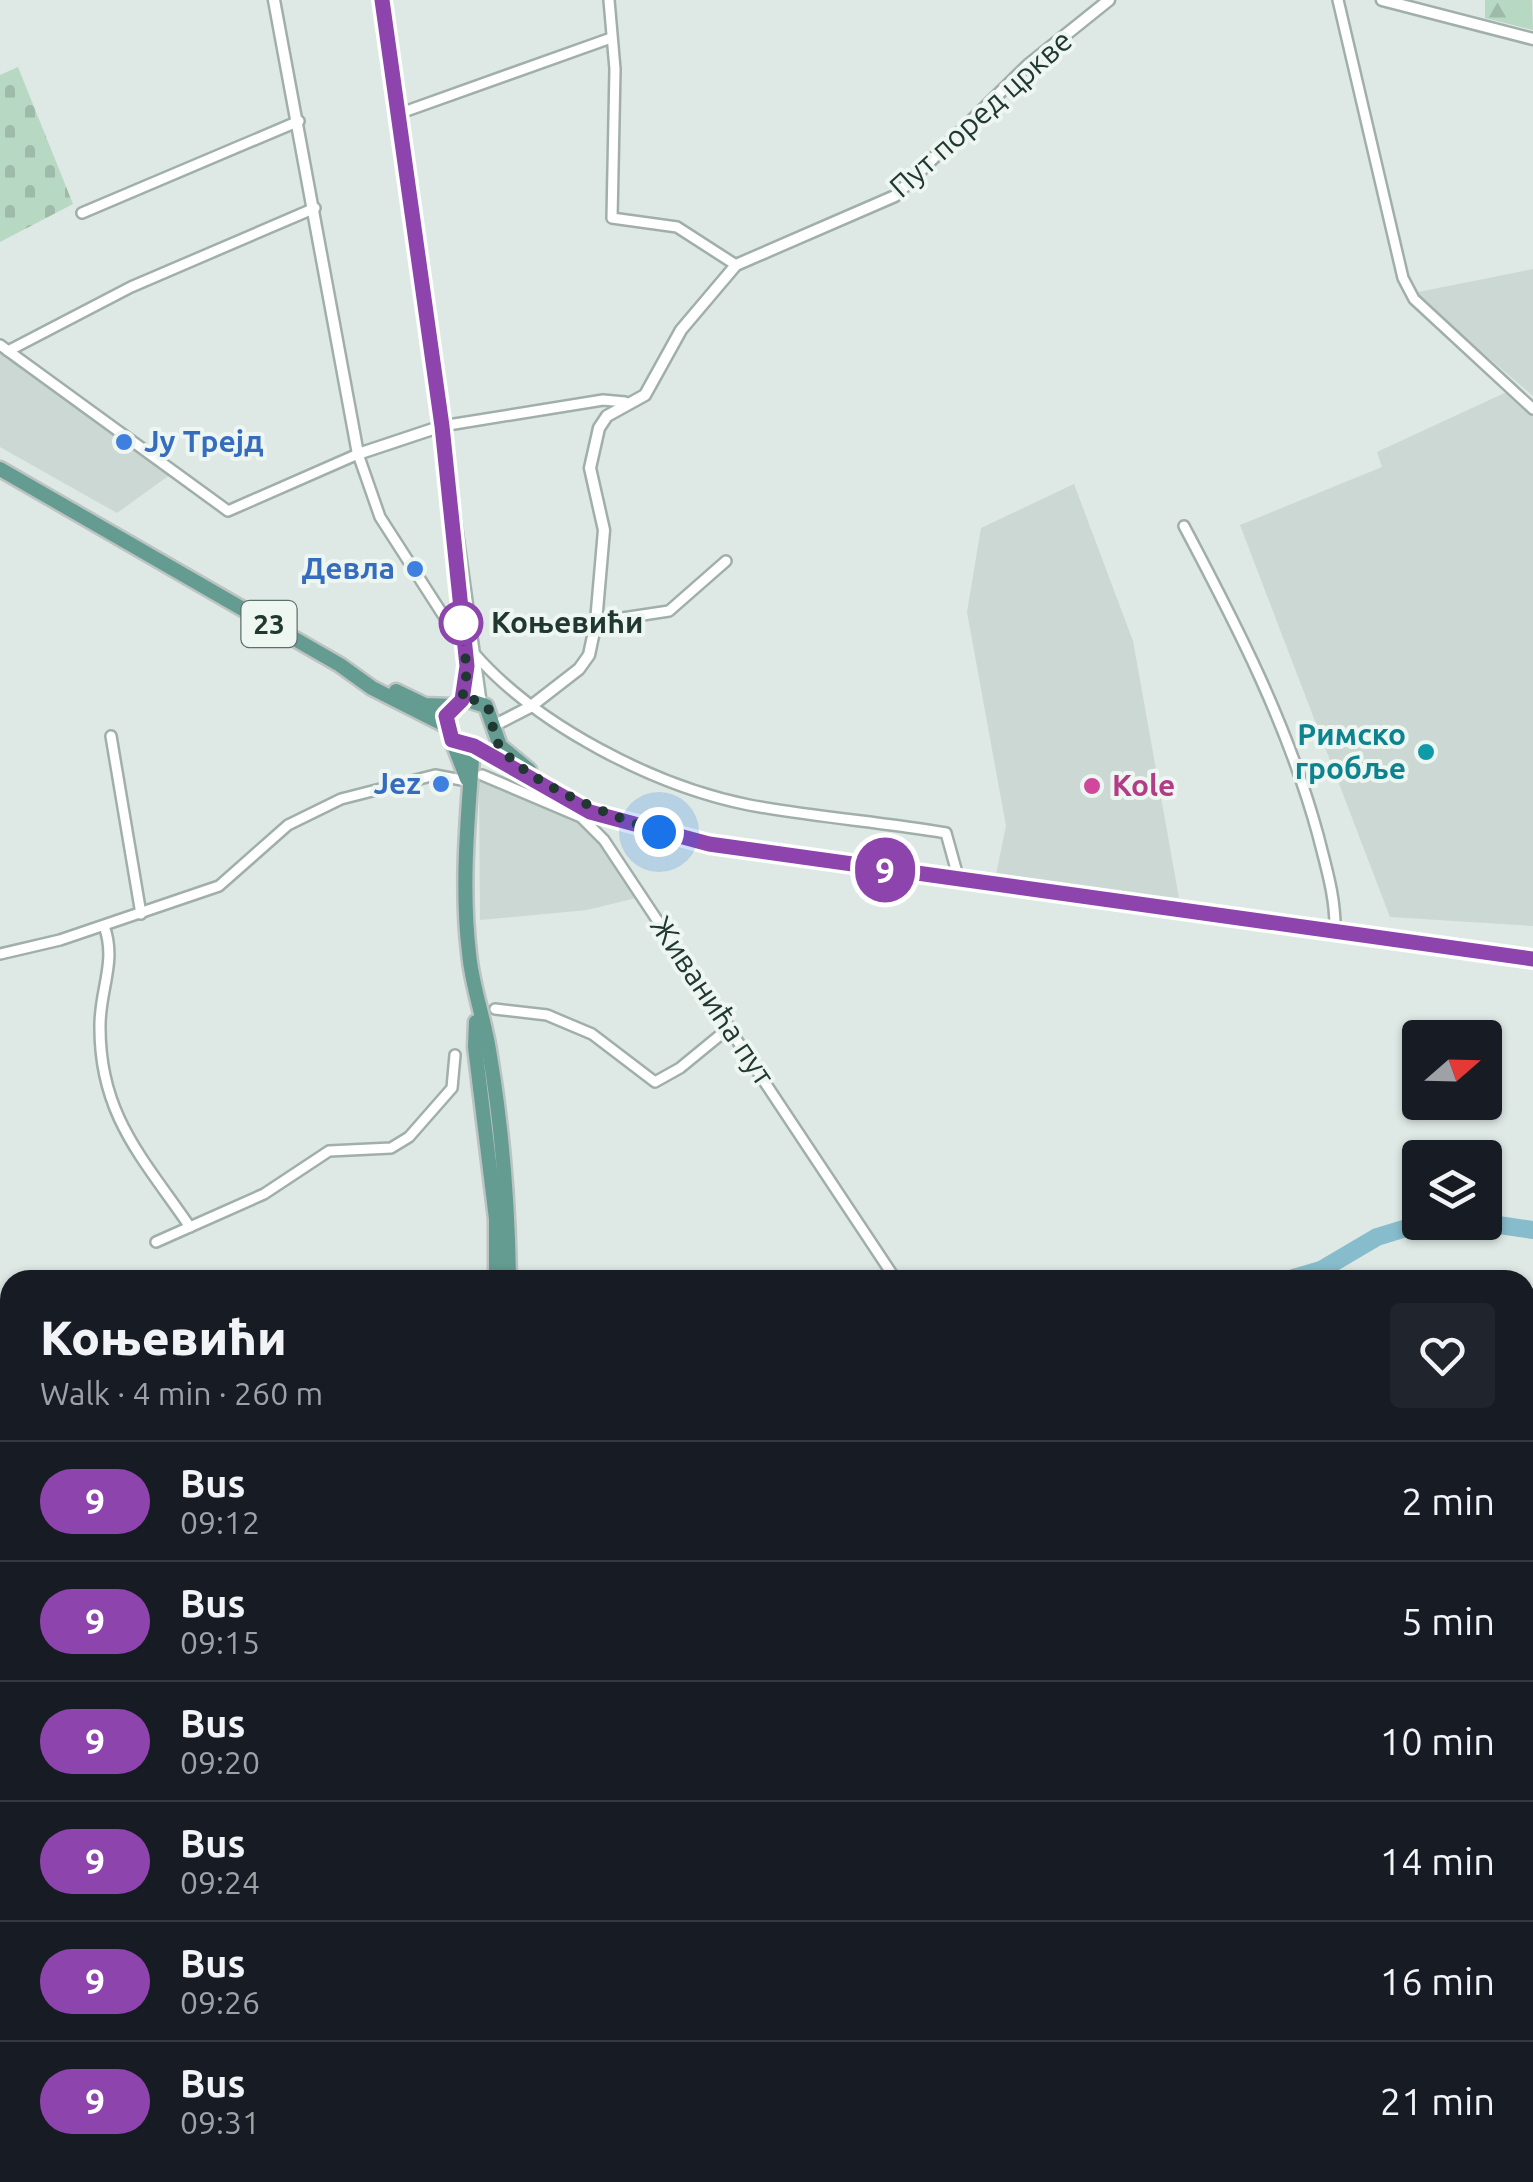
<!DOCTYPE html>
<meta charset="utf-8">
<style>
:root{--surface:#171b24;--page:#20242c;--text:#f1f3f6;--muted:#9ea1a6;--line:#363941}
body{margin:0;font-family:Ubuntu,sans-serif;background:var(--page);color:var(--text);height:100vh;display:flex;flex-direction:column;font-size:38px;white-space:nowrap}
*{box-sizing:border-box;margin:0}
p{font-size:32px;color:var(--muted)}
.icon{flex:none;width:55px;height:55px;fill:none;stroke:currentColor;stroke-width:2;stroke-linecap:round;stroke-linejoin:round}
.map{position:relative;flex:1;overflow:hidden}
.side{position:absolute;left:0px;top:1270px;width:1535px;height:912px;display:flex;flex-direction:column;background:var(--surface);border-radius:30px 30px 0 0;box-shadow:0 2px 8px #0004}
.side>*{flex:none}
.badge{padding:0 20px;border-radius:32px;font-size:35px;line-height:65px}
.needle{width:65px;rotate:70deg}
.buttons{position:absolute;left:1402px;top:1020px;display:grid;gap:20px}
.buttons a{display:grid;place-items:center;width:100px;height:100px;border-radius:10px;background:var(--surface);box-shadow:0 2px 8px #0004;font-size:50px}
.you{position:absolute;width:50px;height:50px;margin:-25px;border:8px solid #fff;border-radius:50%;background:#1a73e8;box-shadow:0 0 0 15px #1a73e833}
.map>.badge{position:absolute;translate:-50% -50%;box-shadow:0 0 0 5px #fff}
.round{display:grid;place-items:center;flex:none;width:105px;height:105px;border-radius:10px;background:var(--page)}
.headline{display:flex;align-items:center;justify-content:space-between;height:170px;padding:0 40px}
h1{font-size:48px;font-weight:800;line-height:75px}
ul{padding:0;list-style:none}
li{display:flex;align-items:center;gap:30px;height:120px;padding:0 40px;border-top:2px solid var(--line)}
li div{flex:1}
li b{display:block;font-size:38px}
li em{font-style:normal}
li .badge{min-width:110px;font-weight:700;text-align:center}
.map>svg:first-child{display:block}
.built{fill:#ccd8d3}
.forest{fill:url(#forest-firs)}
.cemetery{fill:url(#cemetery-stones)}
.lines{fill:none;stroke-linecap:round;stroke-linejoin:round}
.canal{stroke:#87bccc;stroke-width:10}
.river{stroke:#87bccc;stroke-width:18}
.minor-casing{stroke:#a1afab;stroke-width:14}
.tertiary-casing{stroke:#a1afab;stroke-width:15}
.secondary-casing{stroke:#9eb4ad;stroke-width:16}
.primary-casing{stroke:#bcc3c2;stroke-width:19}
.motorway-casing{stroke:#bcc3c2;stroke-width:20}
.minor{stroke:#fff;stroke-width:9}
.tertiary{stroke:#fff;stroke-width:10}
.secondary{stroke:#fff;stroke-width:11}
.primary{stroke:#649c92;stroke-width:14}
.motorway{stroke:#2e615b;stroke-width:15}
.line-casing{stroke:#fff;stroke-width:22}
.line{stroke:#8e44ad;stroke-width:15}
.walk{stroke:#203732;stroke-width:10;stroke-dasharray:0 18}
.shop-dot{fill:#3f7fe0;stroke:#eef6f2;stroke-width:4}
.stop-dot{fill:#fff;stroke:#8e44ad;stroke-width:5}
.culture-dot{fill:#0f9aa8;stroke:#eef6f2;stroke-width:4}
.hotel-dot{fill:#d1479c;stroke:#eef6f2;stroke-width:4}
.labels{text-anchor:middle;stroke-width:8;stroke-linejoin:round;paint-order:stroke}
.shield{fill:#eef6f2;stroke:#5e706c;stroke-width:2.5}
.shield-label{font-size:28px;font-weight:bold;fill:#203732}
.street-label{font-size:30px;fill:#203732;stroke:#eef6f2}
.shop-label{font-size:30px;font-weight:bold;fill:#366cbe;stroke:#eef6f2;text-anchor:end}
.stop-label{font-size:30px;font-weight:bold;fill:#203732;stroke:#eef6f2;text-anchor:start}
.culture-label{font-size:30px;font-weight:bold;fill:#0d838f;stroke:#eef6f2;text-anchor:end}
.hotel-label{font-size:30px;font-weight:bold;fill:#b23c85;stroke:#eef6f2;text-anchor:start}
</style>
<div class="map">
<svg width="1533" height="2182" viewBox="0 0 1533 2182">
<defs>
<pattern id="forest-firs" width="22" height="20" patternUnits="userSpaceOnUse" patternTransform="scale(2.5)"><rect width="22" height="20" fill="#b7d9c3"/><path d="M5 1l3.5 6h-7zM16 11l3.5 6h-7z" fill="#9dbba8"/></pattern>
<pattern id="cemetery-stones" width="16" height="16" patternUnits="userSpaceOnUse" patternTransform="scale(2.5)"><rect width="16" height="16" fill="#b7d9c3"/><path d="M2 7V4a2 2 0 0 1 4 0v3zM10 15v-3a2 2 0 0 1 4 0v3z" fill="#9dbba8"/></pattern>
</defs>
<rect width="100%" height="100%" fill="#dee8e4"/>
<g class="built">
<polygon points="1533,269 1533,396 1413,293"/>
<polygon points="0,350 93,416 171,474 117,513 0,447"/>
<polygon points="1511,390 1533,410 1533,926 1390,917 1240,525 1382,467 1377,452"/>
<polygon points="1074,484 1133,641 1179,898 995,879 1006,826 967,612 981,528"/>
<polygon points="479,777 573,814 600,841 640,897 587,910 480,920"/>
</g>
<polygon class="forest" points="1485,0 1532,0 1533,30 1485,18"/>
<polygon class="cemetery" points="18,67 73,204 0,242 0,75"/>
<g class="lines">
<g class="canal">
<polyline points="0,1423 10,1439"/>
<polyline points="415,2172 419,2182"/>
</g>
<g class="river">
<polyline points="1478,1222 1533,1230"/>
<polyline points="1287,1280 1321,1270 1377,1237 1426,1222"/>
<polyline points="327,2172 328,2182"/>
</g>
<g class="minor-casing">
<g id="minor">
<polyline points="609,0 615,69 612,218 677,227 736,265"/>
<polyline points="1338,0 1403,278 1414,299 1533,409"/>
<polyline points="398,114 611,38"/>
<polyline points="82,213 299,121"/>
<polyline points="0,345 228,511 358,454 380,517 452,629"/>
<polyline points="8,351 131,287 315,208"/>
<polyline points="442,426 603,400 625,402"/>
<path d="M1184 526C1237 626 1288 725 1318 835 1326 867 1336 898 1335 932"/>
<polyline points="596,622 669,611 726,561"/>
<path d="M473 652C536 725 654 786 749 805 814 817 881 822 946 833L959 880"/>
<polyline points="111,736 141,914"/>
<polyline points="482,775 581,817 604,840 896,1280"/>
<path d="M104 926C117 961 100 989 100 1025 99 1114 142 1157 190 1227"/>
<polyline points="0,954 60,940 219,886 288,825 341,799 435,775 467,781"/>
<polyline points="495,1009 547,1015 592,1034 655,1082 680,1068 730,1027"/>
<polyline points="156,1242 264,1194 329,1151 391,1148 409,1137 452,1088 455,1055"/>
<polyline points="1164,2172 1165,2181"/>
</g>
</g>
<g class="tertiary-casing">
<g id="tertiary">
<polyline points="274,0 358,454 442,426"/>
<polyline points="1382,0 1533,39"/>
<polyline points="493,726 530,707 579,669 589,655 596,622 604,530 590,468 599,428 607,416 645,395 681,330 736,265 895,196 1028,65 1109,0"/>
</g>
</g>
<g class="secondary-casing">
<g id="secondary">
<polyline points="382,0 480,701"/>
<polyline points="462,700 466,661"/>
</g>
</g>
<g class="primary-casing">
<g id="primary">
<polyline points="0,469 340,665 372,688 445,725"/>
<polyline points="396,691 425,705 452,706"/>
<path d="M473 746C468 814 461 885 469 953 472 987 484 1018 489 1050 502 1126 508 1204 509 1280"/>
<polyline points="474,746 590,812 709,844 1533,959"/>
<polyline points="467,779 445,722 452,706 464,699 486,706 500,746 529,770"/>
<polyline points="476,1022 475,1047 496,1219 496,1280"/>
<polyline points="613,2172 619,2182"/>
</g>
</g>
<g class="motorway-casing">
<g id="motorway">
<polyline points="1525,2067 1533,2060"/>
<polyline points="1525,2093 1533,2087"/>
<polyline points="946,2172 970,2182"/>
<polyline points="974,2172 1000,2182"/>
<polyline points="1344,2182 1362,2172"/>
<polyline points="1370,2182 1383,2172"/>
<polyline points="1408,2182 1422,2172"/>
</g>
</g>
<use href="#minor" class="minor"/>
<use href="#tertiary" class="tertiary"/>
<use href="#secondary" class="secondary"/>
<use href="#primary" class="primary"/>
<use href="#motorway" class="motorway"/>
</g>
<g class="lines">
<g class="line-casing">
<polyline id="line" points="382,0 442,426 467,666 462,700 446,716 452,740 474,746 590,812 709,844 1533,959"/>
</g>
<use href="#line" class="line"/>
<path class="walk" d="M461 623 460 614 467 671 462 700H477L488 708C495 721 490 732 499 745 525 784 615 817 659 832"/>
</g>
<g class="shop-dot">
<circle cx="124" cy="442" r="10"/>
<circle cx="415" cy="569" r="10"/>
<circle cx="441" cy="784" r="10"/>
</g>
<circle class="stop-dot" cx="461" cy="623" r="20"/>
<circle class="culture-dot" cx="1426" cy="752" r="10"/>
<circle class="hotel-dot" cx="1092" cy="786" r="10"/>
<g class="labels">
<rect class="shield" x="241.5" y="601" width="55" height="46" rx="8"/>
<g class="shield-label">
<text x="269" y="634">23</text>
</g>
<g class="street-label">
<text transform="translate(981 114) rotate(-42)" y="10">Пут поред цркве</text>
<text transform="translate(712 1001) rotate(56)" y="10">Живанића пут</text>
</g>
<g class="shop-label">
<text x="144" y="452" text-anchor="start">Ју Трејд</text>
<text x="395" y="579">Девла</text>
<text x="421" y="794">Jez</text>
</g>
<g class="stop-label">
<text x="491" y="633">Коњевићи</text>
</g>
<g class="culture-label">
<text x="1406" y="745">Римско<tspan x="1406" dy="34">гробље</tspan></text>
</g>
<g class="hotel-label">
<text x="1112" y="796">Kole</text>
</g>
</g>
</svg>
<div class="buttons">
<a><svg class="needle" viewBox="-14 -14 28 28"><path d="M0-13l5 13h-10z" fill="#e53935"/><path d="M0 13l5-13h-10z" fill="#9ea1a6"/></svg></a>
<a><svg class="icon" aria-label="layers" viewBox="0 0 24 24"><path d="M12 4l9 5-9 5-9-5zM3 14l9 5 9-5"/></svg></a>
</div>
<div class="you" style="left:659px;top:832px"></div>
<b class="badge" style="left:885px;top:870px;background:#8e44ad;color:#fff">9</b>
<section class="side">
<div class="headline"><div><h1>Коњевићи</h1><p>Walk · 4 min · 260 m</p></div><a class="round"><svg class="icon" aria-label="heart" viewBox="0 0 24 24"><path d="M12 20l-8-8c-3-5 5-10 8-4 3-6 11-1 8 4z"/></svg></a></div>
<ul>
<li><span class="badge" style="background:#8e44ad;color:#fff">9</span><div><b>Bus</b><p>09:12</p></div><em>2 min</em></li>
<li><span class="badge" style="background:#8e44ad;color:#fff">9</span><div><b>Bus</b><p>09:15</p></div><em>5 min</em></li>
<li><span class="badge" style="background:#8e44ad;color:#fff">9</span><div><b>Bus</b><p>09:20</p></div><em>10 min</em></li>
<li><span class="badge" style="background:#8e44ad;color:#fff">9</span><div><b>Bus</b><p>09:24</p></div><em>14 min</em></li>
<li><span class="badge" style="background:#8e44ad;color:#fff">9</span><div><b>Bus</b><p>09:26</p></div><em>16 min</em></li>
<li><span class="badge" style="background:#8e44ad;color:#fff">9</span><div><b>Bus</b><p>09:31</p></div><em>21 min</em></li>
</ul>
</section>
</div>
